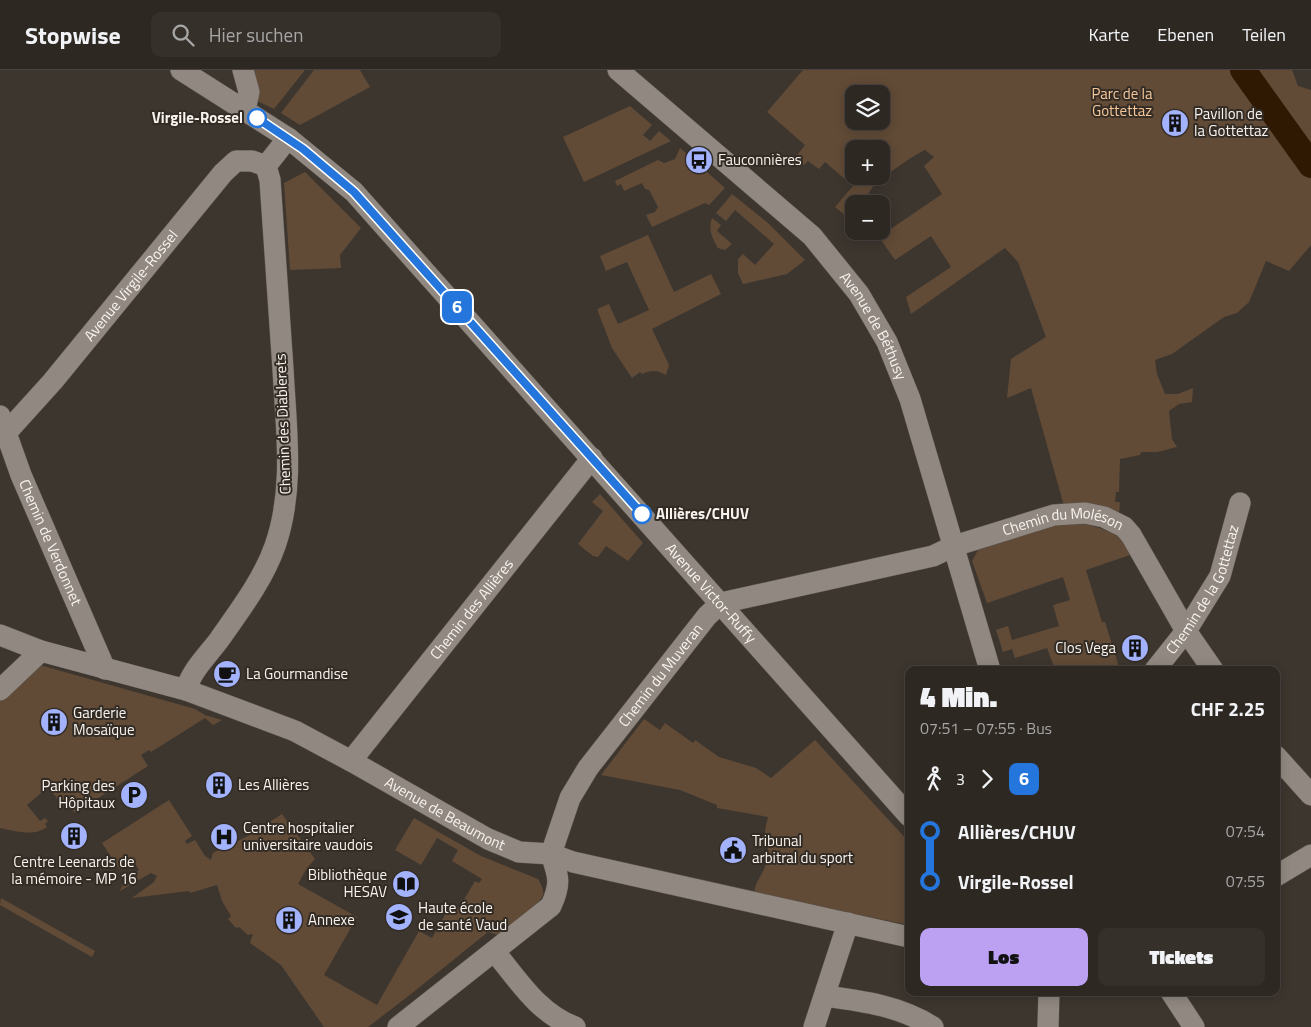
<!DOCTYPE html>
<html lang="de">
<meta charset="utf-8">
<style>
:root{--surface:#2e2823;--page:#36302b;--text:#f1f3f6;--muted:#a7a6a6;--line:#494441;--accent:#bca0f2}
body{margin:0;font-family:"Titillium Web",sans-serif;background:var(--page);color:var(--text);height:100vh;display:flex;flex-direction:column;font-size:19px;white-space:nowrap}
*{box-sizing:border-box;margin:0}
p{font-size:16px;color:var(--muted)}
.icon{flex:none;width:28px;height:28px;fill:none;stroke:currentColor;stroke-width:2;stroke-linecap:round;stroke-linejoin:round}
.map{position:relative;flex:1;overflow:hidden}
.sheet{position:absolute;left:905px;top:596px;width:375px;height:330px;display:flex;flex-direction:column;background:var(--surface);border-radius:10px;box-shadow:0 2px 12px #0003,0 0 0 1px var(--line)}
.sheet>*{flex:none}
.badge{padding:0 10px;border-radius:8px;font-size:18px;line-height:32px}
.controls{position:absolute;left:845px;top:15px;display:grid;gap:10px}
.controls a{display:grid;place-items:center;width:45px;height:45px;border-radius:10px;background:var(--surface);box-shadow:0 2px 12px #0003,0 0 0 1px var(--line);font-size:25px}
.map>.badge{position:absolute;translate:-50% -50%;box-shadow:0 0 0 2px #fff}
.legs{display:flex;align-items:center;gap:8px;height:55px;padding:0 15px;font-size:16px}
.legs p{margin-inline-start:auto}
.overview{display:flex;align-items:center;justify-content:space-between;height:85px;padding:0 15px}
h1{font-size:28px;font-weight:800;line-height:38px}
.action{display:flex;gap:10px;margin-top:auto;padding:10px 15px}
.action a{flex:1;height:58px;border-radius:10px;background:var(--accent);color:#111;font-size:20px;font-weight:800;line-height:58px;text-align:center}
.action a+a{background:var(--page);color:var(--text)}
ul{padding:0 15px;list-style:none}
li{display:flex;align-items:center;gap:18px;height:50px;font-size:19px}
li i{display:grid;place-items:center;width:8px;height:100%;margin:0 6px;background:currentColor}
li i::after{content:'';width:12px;height:12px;margin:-6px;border:4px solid;border-radius:50%;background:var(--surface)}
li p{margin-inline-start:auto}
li:first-child i{background:linear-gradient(#0000 50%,currentColor 0)}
li:last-child i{background:linear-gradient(currentColor 50%,#0000 0)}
header{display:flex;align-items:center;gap:30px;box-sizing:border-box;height:70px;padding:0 25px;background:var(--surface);border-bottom:1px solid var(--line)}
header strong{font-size:24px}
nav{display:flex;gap:28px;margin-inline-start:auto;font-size:18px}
.search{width:350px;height:45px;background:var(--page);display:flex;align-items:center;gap:12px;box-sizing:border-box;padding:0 18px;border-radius:10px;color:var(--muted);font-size:19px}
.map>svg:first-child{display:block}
.green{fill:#614b37;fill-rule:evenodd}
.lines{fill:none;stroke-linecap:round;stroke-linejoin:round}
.river{stroke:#2f1902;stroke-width:26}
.minor-casing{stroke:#5b554f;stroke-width:22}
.minor{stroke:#918981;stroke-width:21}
.line-1-casing{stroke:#fff;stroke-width:11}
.line-1{stroke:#2475dc;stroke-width:8}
.stop-1-dot{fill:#fff;stroke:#2475dc;stroke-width:2.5}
.labels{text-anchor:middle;stroke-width:4;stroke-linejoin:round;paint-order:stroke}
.park-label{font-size:15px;fill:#f7c79a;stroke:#332c25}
.poi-label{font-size:15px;fill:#f8f3ef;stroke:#332c25;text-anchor:start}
.stop-label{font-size:15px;font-weight:bold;fill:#f8f3ef;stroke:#332c25;text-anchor:end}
.street-label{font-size:15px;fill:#f8f3ef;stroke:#332c25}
</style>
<header>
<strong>Stopwise</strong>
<div class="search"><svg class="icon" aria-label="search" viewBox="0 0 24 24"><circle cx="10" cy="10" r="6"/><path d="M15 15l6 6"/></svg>Hier suchen</div>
<nav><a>Karte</a><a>Ebenen</a><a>Teilen</a></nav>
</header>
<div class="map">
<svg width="1311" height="957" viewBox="0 0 1311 957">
<rect width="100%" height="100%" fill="#3d362f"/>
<g class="green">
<polygon points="247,0 305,0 274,39 255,30"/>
<polygon points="314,0 360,0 370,17 300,55 281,43"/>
<path d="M803 0H1292L1298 16 1311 20V175L1289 201 1266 191 1249 232 1237 243 1224 247 1172 284 1155 290 1157 304 1165 324H1178L1193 318 1192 332 1179 334 1169 341 1172 369 1177 377 1157 382H1141L1140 385 1120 389 1119 422H1116L1115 432H1120L1119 443 1064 436 1031 318 1007 328 1011 289 1046 267 1018 192 1005 178 911 244 906 227 951 197 931 166 895 190 879 167 942 124 924 96 934 87 925 80C912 86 882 107 872 118 868 123 867 129 861 134H854V140L846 146 835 137 853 116 825 92 819 99 808 91 804 95 795 88 805 75 767 42ZM854 24H881V51H854ZM854 79H881V106H854Z"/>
<polygon points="630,36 652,55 643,65 650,71 659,61 671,71 584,112 563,67"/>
<polygon points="680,78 725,118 709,135 705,133 652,157 646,145 655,142 658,137 649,120 645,119 642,113 624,121 621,114 617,116 615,111 658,90 664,93 675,89"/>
<polygon points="305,102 361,158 340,185 341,198 290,200 284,113"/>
<polygon points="732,124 768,153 805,190 787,204 743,214 738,203 738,189 743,184 755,195 774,174 735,140 726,151 716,143"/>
<path d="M712 148 721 155 717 161 732 174 725 180 718 178C712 168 708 159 712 148Z"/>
<path d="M648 165 674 222 711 204 721 224 652 259 669 295 666 305C657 300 651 300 642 304L640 302 632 308 612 278 597 239 609 234 618 254 649 240 627 192 606 201 600 186Z"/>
<polygon points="600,424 643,473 628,491 606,476 598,487 593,486 578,474 603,441 592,432"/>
<path d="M1076 452C1098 457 1123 462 1133 484L1086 500 1102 552H1105L1120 600H1055L1047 578 1015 588 1012 579 1003 582 996 560 1008 556 1012 570 1059 556 1053 535 1070 530 1063 507 987 533 972 491 978 480 1058 453Z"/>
<path d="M40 595 195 639 205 645 222 650 213 655 205 648 151 682 149 680 141 685 148 696 75 743 69 735 65 738 48 717 27 735 40 751 45 748 48 751 45 754 47 757C34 767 15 761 0 758V631Z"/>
<path d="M644 649 660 660 665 653 693 673 695 670 719 687 756 698 771 708 815 670 909 772V855L754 823C756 809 764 804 767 790 770 778 767 777 765 767 764 762 767 752 768 747L717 738V735L680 720 601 705Z"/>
<path d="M169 730 192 766 185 771 187 774 195 770 205 786 211 790 213 783 248 766 282 744 315 789 307 798 298 814 357 847 324 905 377 935 419 861 432 868 451 834 459 838 475 811 479 813 482 809 452 791 458 780 437 768 421 795 395 780 414 748 481 786 538 809C541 814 544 819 543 825 540 835 507 857 498 865L488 862 411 924 368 957H324L281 895 250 873 253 864 248 865 239 857 236 858 228 849 231 846 222 831 217 815 190 823 189 821 132 828 154 812 157 806 151 803 120 821 125 809 139 800 133 790 119 799 102 773Z"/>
<polygon points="1,828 95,881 92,887 0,835"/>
</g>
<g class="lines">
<polyline class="river" points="1243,0 1311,95"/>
<g class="minor-casing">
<g id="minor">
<path id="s1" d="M181 0 288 68 354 122 909 746"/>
<polyline points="243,0 249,22 245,40"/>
<path id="s2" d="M618 0 812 166 859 224 887 272 910 329 990 600"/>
<polyline points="266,96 288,68"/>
<path id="s3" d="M0 346 21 405 105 599"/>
<path id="s4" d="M7 362 53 311 223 103 236 91H252L266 96"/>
<path id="s5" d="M0 565 41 581 186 620 295 661 351 691 488 769 519 782 551 784 573 792 909 867"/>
<path id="s6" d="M1155 600 1186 561 1220 506 1240 433"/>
<polyline points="0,620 41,581"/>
<path d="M186 620C191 601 207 586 219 570 240 540 263 510 275 476 295 419 286 358 283 299 279 236 274 173 270 110L266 96"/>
<polyline points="1276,686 1311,725"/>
<path id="s7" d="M351 691 592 388"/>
<path id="s8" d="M551 784 570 728 588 698 707 546 721 533 933 486 954 476 1054 445 1085 443 1104 447 1124 457 1131 465 1186 561 1213 600"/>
<polyline points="1276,806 1311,785"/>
<path d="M495 882C518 910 539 944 575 957"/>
<polyline points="1171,922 1194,957"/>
<path d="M825 926C863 931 900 936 933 957"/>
<path d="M398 957 551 836C561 814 559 807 551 784"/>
<polyline points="814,957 848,853"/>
<polyline points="1048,957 1049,922"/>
</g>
</g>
<use href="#minor" class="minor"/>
</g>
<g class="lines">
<g class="line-1-casing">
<polyline id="line-1" points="257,48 303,79 354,122 642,444"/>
</g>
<use href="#line-1" class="line-1"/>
</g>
<defs>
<g id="building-disc" transform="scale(1.4375)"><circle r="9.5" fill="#a2b2fd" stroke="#332c25"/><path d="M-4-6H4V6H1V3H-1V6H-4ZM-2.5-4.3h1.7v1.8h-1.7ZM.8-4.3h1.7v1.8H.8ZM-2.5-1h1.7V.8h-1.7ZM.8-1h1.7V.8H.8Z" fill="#111"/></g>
<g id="bus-disc" transform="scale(1.4375)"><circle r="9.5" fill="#a2b2fd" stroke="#332c25"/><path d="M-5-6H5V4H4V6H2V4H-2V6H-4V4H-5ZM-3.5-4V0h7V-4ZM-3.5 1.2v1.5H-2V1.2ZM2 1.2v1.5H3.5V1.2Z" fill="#111"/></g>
<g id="cafe-disc" transform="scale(1.4375)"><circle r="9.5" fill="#a2b2fd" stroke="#332c25"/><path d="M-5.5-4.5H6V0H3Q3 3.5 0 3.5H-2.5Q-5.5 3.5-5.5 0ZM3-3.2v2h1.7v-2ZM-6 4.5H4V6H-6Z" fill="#111"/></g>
<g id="parking-disc" transform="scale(1.4375)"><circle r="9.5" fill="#a2b2fd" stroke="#332c25"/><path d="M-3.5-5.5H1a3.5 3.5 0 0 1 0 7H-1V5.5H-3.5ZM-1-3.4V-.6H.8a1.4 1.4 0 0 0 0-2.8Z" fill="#111"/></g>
<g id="hospital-disc" transform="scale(1.4375)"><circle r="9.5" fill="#a2b2fd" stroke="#332c25"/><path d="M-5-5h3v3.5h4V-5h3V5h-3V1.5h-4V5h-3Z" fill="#111"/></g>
<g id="civic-disc" transform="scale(1.4375)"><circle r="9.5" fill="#a2b2fd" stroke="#332c25"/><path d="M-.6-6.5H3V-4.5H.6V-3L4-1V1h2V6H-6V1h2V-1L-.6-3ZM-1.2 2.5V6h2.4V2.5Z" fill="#111"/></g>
<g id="library-disc" transform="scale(1.4375)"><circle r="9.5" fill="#a2b2fd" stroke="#332c25"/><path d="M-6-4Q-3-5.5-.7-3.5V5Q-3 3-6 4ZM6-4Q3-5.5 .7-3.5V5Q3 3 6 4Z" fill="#111"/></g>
<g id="university-disc" transform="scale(1.4375)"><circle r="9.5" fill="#a2b2fd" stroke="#332c25"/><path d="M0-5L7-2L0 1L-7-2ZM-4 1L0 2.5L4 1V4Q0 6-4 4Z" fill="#111"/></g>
</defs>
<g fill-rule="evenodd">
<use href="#building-disc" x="1175" y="53"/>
<use href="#bus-disc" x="699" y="90"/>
<use href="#building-disc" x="1135" y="578"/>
<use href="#cafe-disc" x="227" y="604"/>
<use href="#building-disc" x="54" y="652"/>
<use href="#building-disc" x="219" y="715"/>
<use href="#parking-disc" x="134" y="725"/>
<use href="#building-disc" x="74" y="766"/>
<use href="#hospital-disc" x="224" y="767"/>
<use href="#civic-disc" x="733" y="780"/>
<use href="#library-disc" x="406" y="814"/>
<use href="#university-disc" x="399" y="847"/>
<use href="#building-disc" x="289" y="850"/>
</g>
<g class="stop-1-dot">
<circle cx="257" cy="48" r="9"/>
<circle cx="642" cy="444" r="9"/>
</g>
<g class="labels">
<g class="park-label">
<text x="1122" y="29">Parc de la<tspan x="1122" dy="17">Gottettaz</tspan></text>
</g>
<g class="poi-label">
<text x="1194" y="49">Pavillon de<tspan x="1194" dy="17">la Gottettaz</tspan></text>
<text x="718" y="95">Fauconnières</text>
<text x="1116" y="583" text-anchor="end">Clos Vega</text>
<text x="246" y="609">La Gourmandise</text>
<text x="73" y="648">Garderie<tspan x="73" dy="17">Mosaïque</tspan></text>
<text x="238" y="720">Les Allières</text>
<text x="115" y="721" text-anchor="end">Parking des<tspan x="115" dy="17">Hôpitaux</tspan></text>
<text x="243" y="763">Centre hospitalier<tspan x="243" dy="17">universitaire vaudois</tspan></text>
<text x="752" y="776">Tribunal<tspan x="752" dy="17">arbitral du sport</tspan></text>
<text x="74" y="797" text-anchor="middle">Centre Leenards de<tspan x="74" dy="17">la mémoire - MP 16</tspan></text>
<text x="387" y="810" text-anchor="end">Bibliothèque<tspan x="387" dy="17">HESAV</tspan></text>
<text x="418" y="843">Haute école<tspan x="418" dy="17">de santé Vaud</tspan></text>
<text x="308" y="855">Annexe</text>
</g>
<g class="stop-label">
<text x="243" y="53">Virgile-Rossel</text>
<text x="656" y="449" text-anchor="start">Allières/CHUV</text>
</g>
<g class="street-label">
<text dy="5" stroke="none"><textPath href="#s4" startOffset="192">Avenue Virgile-Rossel</textPath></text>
<text dy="5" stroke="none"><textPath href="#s2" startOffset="365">Avenue de Béthusy</textPath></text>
<text transform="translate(283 354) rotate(-92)" y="5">Chemin des Diablerets</text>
<text dy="5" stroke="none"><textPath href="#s8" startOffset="660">Chemin du Moléson</textPath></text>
<text dy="5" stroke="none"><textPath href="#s3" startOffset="136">Chemin de Verdonnet</textPath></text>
<text dy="5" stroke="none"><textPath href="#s6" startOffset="95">Chemin de la Gottettaz</textPath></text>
<text dy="5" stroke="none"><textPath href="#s1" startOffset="749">Avenue Victor-Ruffy</textPath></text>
<text dy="5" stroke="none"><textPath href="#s7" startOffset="194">Chemin des Allières</textPath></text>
<text dy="5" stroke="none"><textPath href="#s8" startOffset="212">Chemin du Muveran</textPath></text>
<text dy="5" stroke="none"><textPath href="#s5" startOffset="482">Avenue de Beaumont</textPath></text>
</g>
</g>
</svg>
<div class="controls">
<a><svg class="icon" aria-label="layers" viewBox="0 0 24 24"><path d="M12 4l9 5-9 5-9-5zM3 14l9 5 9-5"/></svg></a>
<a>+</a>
<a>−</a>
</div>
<b class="badge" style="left:457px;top:237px;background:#2475dc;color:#fff">6</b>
<section class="sheet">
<div class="overview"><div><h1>4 Min.</h1><p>07:51 – 07:55 · Bus</p></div><b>CHF 2.25</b></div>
<div class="legs"><svg class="icon" aria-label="walk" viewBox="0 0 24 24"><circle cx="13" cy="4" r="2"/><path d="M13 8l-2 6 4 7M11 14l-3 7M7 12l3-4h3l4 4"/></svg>3<svg class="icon" aria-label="forward" viewBox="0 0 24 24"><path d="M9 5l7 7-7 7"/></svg><b class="badge" style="background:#2475dc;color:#fff">6</b></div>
<ul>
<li><i style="color:#2475dc"></i><b>Allières/CHUV</b><p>07:54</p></li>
<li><i style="color:#2475dc"></i><b>Virgile-Rossel</b><p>07:55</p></li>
</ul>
<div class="action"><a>Los</a><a>Tickets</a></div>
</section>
</div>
